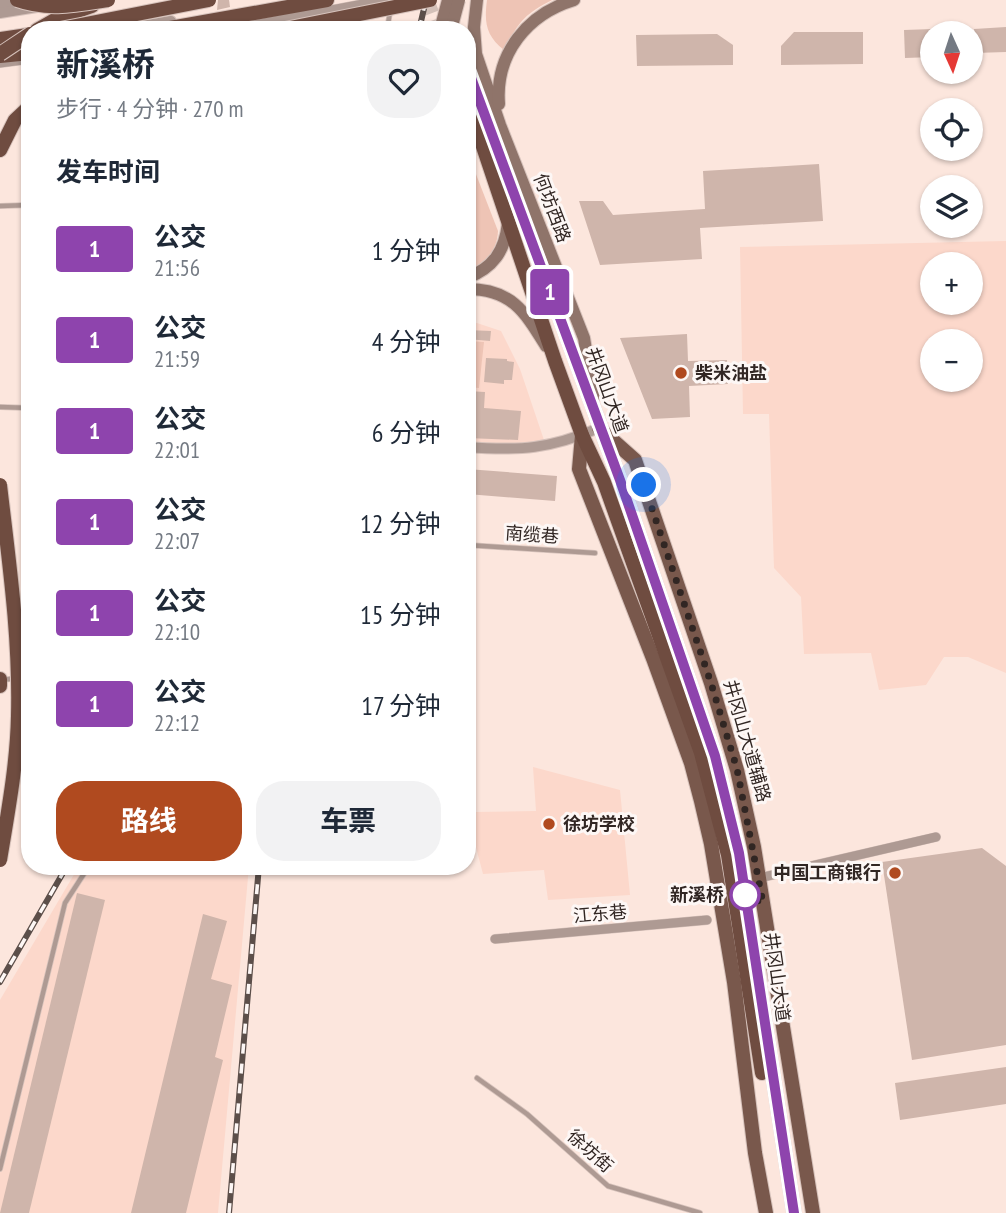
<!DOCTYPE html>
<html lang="zh">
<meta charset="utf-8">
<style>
:root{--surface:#fff;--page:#f2f2f3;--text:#1f2937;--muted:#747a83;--accent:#b04a1f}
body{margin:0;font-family:"PT Sans Narrow","Noto Sans SC",sans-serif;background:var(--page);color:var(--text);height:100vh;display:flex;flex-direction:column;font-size:26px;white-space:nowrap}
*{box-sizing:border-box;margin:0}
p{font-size:23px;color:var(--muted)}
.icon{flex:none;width:38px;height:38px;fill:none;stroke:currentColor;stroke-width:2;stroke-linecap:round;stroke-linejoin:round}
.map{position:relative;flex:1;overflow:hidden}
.panel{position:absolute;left:21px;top:21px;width:455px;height:854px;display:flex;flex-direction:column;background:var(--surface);border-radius:28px;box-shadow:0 2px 5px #0004}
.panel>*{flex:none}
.badge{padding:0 14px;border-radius:5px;font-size:24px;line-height:46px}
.needle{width:46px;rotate:177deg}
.controls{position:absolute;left:920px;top:21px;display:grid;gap:14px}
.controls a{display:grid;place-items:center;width:63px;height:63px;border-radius:50%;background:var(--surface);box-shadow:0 2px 5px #0004;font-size:35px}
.you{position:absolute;width:35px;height:35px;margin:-18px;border:5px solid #fff;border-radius:50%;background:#1a73e8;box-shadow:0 0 0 10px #1a73e833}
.map>.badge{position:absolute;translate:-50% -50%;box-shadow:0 0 0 4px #fff}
h2{padding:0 35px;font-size:26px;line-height:63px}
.round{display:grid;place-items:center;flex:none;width:74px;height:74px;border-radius:28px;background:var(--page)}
.head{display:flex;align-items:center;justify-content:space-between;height:119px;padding:0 35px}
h1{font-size:33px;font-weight:700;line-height:52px}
.button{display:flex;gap:14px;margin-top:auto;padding:14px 35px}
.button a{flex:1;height:80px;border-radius:28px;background:var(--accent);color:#fff;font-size:28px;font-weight:700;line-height:80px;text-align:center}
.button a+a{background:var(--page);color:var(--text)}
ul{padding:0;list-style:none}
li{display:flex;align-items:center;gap:21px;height:91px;padding:0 35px}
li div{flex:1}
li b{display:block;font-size:26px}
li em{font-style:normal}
li .badge{min-width:77px;font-weight:700;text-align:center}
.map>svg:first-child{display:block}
.built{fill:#fcd8cb;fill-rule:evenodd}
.green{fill:#eec4b5}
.building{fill:#cfb5ab}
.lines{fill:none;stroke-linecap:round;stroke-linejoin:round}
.trunk-tunnel{stroke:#d3c0b8;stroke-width:14;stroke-dasharray:14 7;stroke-linecap:butt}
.service-casing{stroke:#d7c3bc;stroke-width:6}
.minor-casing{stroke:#d7c3bc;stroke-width:10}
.tertiary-casing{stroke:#d7c3bc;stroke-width:12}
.secondary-casing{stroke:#d7c3bc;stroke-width:14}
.primary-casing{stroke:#d7c3bc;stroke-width:16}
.trunk-casing{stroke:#d7c3bc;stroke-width:16}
.service{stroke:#ae9a93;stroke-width:4.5}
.minor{stroke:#ae9a93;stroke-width:9}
.tertiary{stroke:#ae9a93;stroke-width:10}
.secondary{stroke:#8f746a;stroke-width:12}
.primary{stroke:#79584c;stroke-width:14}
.trunk{stroke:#6f4c40;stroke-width:14}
.rail-casing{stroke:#5c4f4a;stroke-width:6}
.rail{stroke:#fdf7f5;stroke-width:3.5;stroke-dasharray:10;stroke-linecap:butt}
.secondary-bridge-casing{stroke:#d7c3bc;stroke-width:14;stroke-linecap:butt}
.trunk-bridge-casing{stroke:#d7c3bc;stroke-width:16;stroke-linecap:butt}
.secondary-bridge{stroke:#8f746a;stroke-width:12}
.trunk-bridge{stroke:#6f4c40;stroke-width:14}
.line-casing{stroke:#fff;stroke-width:16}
.line{stroke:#8e44ad;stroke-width:10}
.walk{stroke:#312623;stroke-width:7;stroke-dasharray:0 12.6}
.poi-dot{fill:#b04a1f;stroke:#fdf7f5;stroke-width:2.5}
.stop-dot{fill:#fff;stroke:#8e44ad;stroke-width:3.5}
.labels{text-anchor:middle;stroke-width:6;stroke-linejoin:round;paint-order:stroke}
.street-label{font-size:18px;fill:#312623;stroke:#fdf7f5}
.poi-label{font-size:18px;font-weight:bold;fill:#312623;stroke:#fdf7f5;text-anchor:start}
.stop-label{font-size:18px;font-weight:bold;fill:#312623;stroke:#fdf7f5;text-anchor:end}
</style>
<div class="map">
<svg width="1006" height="1213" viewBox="0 0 1006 1213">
<rect width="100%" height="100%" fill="#fce6dd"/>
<g class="built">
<path d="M1006 241V673L968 657H944L926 685 879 690 871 653 804 654 801 597 774 568 769 414H743L740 247ZM933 264H971V303H933ZM933 341H971V380H933Z"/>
<polygon points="477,323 501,331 520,369 545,443 517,445 467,443 467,324"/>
<polygon points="533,767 620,790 630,895 548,900 544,870 483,874 473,836 475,812 536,811"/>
<polygon points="79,866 249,866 218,1213 0,1213 0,1000"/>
</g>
<g class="green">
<path d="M487 0H552C523 15 519 22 504 50 486 36 484 23 487 0Z"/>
<path d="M467 151 498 231C497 252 485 262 467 272Z"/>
<polygon points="467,341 484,342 479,388 467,387"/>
</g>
<g class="building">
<polygon points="218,0 229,0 230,7 217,10"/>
<polygon points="1006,27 1006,52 975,53 974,29"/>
<polygon points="933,29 933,57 905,58 904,30"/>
<polygon points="794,32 863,32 863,64 781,65 781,46"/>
<polygon points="717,34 733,45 733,65 637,66 636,35"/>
<polygon points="819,164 823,221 700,228 702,259 600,265 579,201 603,201 613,215 705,209 703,171"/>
<polygon points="467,330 491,331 490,341 467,339"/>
<polygon points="687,334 688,361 727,360 728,384 689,386 690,417 652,419 620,338"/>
<polygon points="486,358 507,359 507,361 514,362 512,380 504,380 504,384 484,382"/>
<polygon points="467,391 485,392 484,408 521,411 518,440 467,438"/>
<polygon points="467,469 557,476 555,501 467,494"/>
<polygon points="982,848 1006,866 1006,1045 912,1060 882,862"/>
<polygon points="77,893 105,900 29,1213 0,1213"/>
<polygon points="203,914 227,921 211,979 232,985 215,1057 223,1060 186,1213 131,1213"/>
<polygon points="1006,1067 1006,1104 900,1120 895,1083"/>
</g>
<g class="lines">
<polyline class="trunk-tunnel" points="427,0 439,30"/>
<g class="service-casing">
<g id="service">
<polyline points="387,30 392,0"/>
<polyline points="0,206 30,205"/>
<polyline points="0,407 30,408"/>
<polyline points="467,545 595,553"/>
<polyline points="3,680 30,676"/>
<polyline points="477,1078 527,1114 608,1186 700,1213"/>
<polyline points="0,1169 65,903 89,866"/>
</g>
</g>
<g class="minor-casing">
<g id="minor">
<polyline points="0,4 21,1"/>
<polyline points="225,30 384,0"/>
<polyline points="0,63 23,60"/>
<polyline points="759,878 936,837"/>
<polyline points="495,939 707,920"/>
</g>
</g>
<g class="tertiary-casing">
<g id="tertiary">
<polyline points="0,13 37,7"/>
<polyline points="119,30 171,21"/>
<path d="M467 447C521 451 549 449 599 428"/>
</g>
</g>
<g class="secondary-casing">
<g id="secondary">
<polyline points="477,0 474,27 476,54 500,125 584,338 594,397"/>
<path d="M499 104C495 53 528 14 574 0"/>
<path d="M467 278C493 268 505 251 508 223"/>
<path d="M467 289C512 289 525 312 546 346"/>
</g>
</g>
<g class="primary-casing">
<g id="primary">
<polyline points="599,428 635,460 711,683 737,770 754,847 813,1213"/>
<polyline points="582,435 579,469 654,661 691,763 701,801 711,844 734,982 755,1153 766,1213"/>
</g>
</g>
<g class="trunk-casing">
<g id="trunk">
<polyline points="37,30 58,18 92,6"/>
<polyline points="159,30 327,0"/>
<polyline points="0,39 28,35"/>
<polyline points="0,56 30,53"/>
<polyline points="471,77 620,480 715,756 739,853 794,1213"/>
<polyline points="467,99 555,361 582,435 604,482 701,753 728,855 762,1073"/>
<polyline points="0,150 15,120 30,106"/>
<polyline points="0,679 0,686"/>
</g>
</g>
<use href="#service" class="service"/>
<use href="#minor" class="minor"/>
<use href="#tertiary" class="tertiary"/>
<use href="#secondary" class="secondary"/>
<use href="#primary" class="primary"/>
<use href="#trunk" class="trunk"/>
<g class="rail-casing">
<g id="rail">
<polyline points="419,30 426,0"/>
<polyline points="0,982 67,866"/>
<polyline points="229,1213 259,866"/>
</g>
</g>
<use href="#rail" class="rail"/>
<g class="secondary-bridge-casing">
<g id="secondary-bridge">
<polyline points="440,30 448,0"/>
<polyline points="451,30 459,0"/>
</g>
</g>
<g class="trunk-bridge-casing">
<g id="trunk-bridge">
<path d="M17 0C48 11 76 5 108 0"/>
<polyline points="55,30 209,0"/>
<polyline points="280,30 430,0"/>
<polyline points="0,54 30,34"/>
<path d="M0 485C9 562 20 638 18 716 17 764 8 812 0 860"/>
</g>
</g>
<use href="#secondary-bridge" class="secondary-bridge"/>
<use href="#trunk-bridge" class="trunk-bridge"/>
</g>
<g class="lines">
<g class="line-casing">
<polyline id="line" points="467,67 620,480 715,756 739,853 794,1213"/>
</g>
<use href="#line" class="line"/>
<polyline class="walk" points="644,485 711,683 737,769 763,903 745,895"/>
</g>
<g class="poi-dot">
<circle cx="681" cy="373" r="7"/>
<circle cx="549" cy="824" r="7"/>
<circle cx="895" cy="873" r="7"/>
</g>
<circle class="stop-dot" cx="745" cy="895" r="14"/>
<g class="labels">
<g class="street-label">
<text transform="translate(552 208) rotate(69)" y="6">何坊西路</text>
<text transform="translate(607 390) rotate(70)" y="6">井冈山大道</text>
<text transform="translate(532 535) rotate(4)" y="6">南缆巷</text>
<text transform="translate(747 741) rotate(74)" y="6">井冈山大道辅路</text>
<text transform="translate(600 914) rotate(-5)" y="6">江东巷</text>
<text transform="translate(777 977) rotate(82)" y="6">井冈山大道</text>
<text transform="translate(590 1151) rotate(42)" y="6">徐坊街</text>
</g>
<g class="poi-label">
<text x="695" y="379">柴米油盐</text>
<text x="563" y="830">徐坊学校</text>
<text x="881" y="879" text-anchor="end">中国工商银行</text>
</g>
<g class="stop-label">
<text x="724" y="901">新溪桥</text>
</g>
</g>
</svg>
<div class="controls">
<a><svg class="needle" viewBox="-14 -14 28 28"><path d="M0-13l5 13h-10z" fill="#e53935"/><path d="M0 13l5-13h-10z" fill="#747a83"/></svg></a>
<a><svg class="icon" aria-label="locate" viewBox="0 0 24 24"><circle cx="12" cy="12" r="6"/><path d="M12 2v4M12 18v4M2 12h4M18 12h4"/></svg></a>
<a><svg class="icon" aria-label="layers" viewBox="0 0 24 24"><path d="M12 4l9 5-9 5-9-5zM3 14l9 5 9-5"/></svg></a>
<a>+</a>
<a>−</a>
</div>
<div class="you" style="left:644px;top:485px"></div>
<b class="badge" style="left:550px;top:292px;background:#8e44ad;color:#fff">1</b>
<section class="panel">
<div class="head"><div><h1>新溪桥</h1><p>步行 · 4 分钟 · 270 m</p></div><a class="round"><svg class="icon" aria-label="heart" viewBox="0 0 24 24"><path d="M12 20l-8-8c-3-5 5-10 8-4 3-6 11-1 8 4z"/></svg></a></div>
<h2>发车时间</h2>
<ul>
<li><span class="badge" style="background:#8e44ad;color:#fff">1</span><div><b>公交</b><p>21:56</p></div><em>1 分钟</em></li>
<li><span class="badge" style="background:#8e44ad;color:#fff">1</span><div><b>公交</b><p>21:59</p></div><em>4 分钟</em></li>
<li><span class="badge" style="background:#8e44ad;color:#fff">1</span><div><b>公交</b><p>22:01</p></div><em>6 分钟</em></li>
<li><span class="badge" style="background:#8e44ad;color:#fff">1</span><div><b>公交</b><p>22:07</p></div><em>12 分钟</em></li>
<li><span class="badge" style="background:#8e44ad;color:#fff">1</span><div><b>公交</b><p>22:10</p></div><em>15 分钟</em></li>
<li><span class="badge" style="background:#8e44ad;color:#fff">1</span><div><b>公交</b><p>22:12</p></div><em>17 分钟</em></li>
</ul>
<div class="button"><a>路线</a><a>车票</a></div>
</section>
</div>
